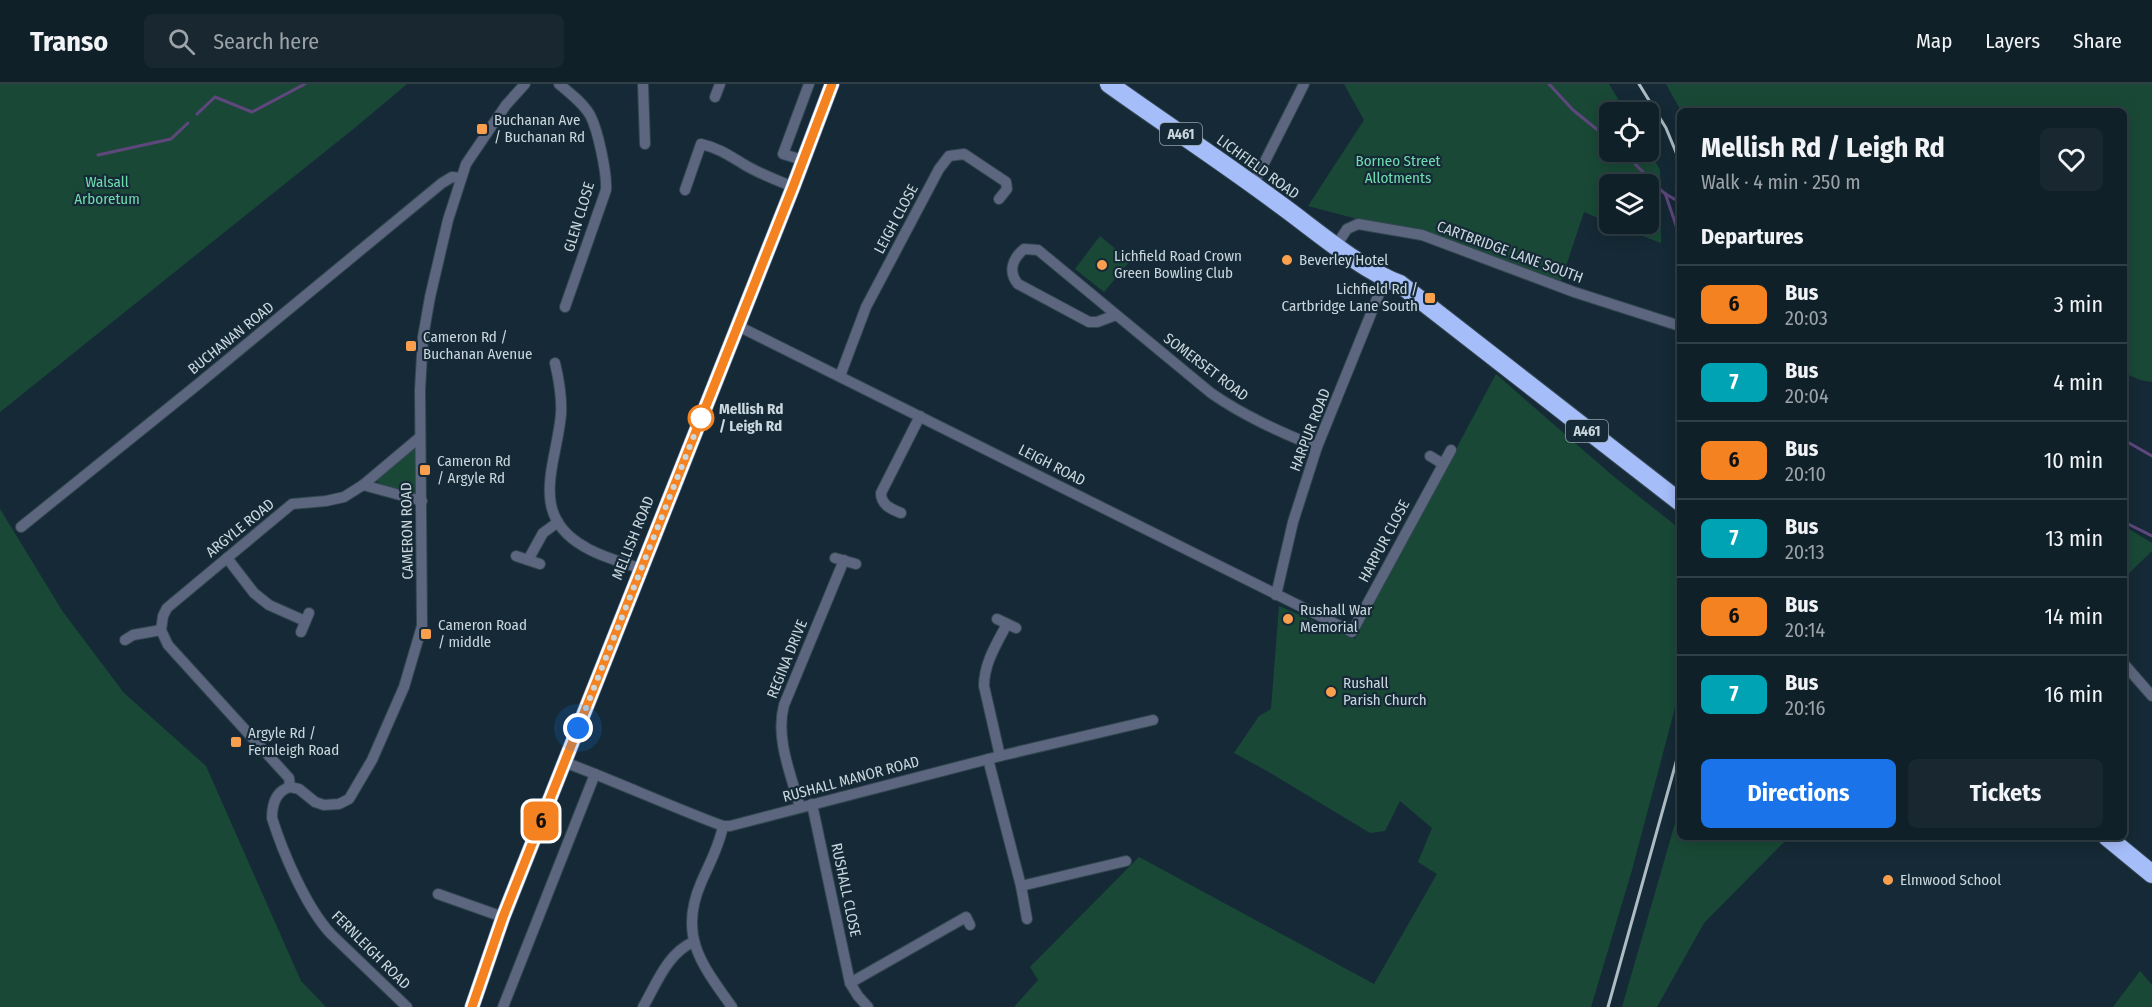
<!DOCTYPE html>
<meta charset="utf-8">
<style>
:root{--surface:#102028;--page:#192830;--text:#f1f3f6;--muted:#9ca3a8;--line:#303e45;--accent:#1a73e8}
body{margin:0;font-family:"Fira Sans Condensed",sans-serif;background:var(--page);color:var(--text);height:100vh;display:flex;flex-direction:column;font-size:22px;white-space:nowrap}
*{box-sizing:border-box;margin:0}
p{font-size:20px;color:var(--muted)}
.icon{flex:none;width:33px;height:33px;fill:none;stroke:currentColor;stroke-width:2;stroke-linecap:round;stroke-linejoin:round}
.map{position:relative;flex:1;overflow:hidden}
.drawer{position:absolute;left:1677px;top:24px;width:450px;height:732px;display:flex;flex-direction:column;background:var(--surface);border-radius:9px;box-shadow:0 3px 15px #0003,0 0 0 2px var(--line)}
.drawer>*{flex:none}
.badge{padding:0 12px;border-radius:9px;font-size:21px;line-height:39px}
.buttons{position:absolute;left:1599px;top:18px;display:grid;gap:12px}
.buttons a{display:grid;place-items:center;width:60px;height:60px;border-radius:9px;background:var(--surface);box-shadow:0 3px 15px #0003,0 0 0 2px var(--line);font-size:30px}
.you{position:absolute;width:30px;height:30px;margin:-15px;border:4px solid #fff;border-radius:50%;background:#1a73e8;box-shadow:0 0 0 9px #1a73e833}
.map>.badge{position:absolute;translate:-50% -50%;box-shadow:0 0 0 3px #fff}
h2{padding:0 24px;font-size:22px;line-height:54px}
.round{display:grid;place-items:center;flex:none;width:63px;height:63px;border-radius:9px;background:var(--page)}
.summary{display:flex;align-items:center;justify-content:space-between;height:102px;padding:0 24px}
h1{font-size:28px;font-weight:700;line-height:45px}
.cta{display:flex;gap:12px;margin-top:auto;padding:12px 24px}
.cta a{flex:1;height:69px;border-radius:9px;background:var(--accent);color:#fff;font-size:24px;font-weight:700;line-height:69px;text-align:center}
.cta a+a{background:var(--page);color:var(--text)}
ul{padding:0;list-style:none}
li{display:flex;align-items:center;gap:18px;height:78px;padding:0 24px;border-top:2px solid var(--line)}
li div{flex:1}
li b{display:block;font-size:22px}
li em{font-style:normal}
li .badge{min-width:66px;font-weight:700;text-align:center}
header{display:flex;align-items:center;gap:36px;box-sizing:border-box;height:84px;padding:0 30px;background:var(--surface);border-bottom:2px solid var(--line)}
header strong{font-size:28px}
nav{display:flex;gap:33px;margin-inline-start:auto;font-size:21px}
.search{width:420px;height:54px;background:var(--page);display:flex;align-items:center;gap:15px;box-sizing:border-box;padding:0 21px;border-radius:9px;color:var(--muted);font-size:22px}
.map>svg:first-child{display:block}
.green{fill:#194936}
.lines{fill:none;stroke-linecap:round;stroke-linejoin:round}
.stream{stroke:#5f477e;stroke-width:3}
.street-casing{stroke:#324651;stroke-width:12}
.primary-casing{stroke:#324651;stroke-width:16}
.highway-casing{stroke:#324651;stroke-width:20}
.street{stroke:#5c667e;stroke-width:10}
.primary{stroke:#91a4d6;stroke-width:15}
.highway{stroke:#a5bdf9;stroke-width:18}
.rail{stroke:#aebdc4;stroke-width:3}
.line-casing{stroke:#fff;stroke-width:14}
.line{stroke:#f58220;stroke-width:9}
.walk{stroke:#cad7de;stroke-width:6;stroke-dasharray:0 10.8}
.poi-dot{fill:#fa9f4e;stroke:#152a36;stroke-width:2}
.stop-dot{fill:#fff;stroke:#f58220;stroke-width:3}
.labels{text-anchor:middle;stroke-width:4.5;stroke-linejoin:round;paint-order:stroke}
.shield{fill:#152a36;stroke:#94a3ac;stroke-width:1.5}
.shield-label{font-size:14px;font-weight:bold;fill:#cad7de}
.poi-label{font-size:15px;fill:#cad7de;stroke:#152a36;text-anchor:start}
.park-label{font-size:15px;fill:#70dcae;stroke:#152a36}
.street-label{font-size:15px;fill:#cad7de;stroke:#152a36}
.stop-label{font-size:15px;font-weight:bold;fill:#cad7de;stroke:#152a36;text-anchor:start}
</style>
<header>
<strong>Transo</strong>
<div class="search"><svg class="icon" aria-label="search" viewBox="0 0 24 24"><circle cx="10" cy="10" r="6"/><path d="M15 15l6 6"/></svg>Search here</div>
<nav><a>Map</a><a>Layers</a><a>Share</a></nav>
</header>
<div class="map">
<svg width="2152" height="923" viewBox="0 0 2152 923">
<rect width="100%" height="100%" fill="#152a36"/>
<g class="green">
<polygon points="0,0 407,0 357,42 0,328"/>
<polygon points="1344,0 1609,0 1626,28 1610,28 1610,68 1649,66 1660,86 1661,159 1611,140 1648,140 1648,100 1610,100 1609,139 1584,128 1561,197 1424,146 1361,136 1308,122 1364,36"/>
<polygon points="1666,0 2152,0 2152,298 2140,296 2124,289 2124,27 1681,27"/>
<polygon points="1100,152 1130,177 1104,208 1075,185"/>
<polygon points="1496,290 1613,392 1680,445 1680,605 1632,786 1591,923 1014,923 1038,896 1030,883 1139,773 1374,900 1437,790 1418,778 1432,744 1400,717 1385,747 1370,749 1267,687 1234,669 1259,632 1271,625 1279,522 1355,555"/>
<polygon points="412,365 415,365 416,410 413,411 380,400 377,397 379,392"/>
<polygon points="0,425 63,528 124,609 206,682 301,897 326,923 0,923"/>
<polygon points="2124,442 2152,459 2152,467 2124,494"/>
<polygon points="1680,722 1680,753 1789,753 1704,839 1657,923 1622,923"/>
<polygon points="2140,887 2152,901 2152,923 2113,923"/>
</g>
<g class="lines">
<g class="stream">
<polyline points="1549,0 1573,26 1610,56"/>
<polyline points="197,30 215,13 252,28 305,0"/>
<polyline points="1623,68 1664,109 1676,116"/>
<polyline points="98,71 171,55 188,39"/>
<polyline points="1665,109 1680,153"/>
<polyline points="2124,356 2152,372"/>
<polyline points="2124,438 2152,452"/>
</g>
<g class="street-casing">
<g id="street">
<path d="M559 0C570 9 583 19 590 31 598 46 607 89 606 106L565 223"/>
<polyline points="643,0 645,60"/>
<polyline points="715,13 720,0"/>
<polyline points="796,74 783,70 809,0"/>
<polyline points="1253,101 1304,0"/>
<path d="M685 106 701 60C719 64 730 72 745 81 760 90 777 96 793 103"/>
<polyline points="1336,162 1347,145 1358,140 1422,151 1574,208 1680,242"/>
<path d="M1116 231 1097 238H1089L1018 200C1008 188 1012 175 1024 165L1038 166 1211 309C1244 332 1280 348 1317 363"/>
<polyline points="738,242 1352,548 1451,366"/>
<path d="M555 279C559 296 562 313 561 330 557 379 527 431 585 463 601 473 623 478 641 485"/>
<polyline points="840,292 866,223 939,85 949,72 964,70 1006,98 1007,105 999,115"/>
<polyline points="1430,372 1443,380"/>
<polyline points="363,401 422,417"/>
<path d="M901 429C891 425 881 421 881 409L920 332"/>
<polyline points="21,443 197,301 442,99 452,93 461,94"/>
<polyline points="516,472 540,480"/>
<polyline points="227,474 254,509 269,521 305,537"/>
<polyline points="835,474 856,480"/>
<polyline points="528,476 543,449 558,438"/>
<polyline points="1276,511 1293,438 1317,363 1385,195"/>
<polyline points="997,535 1016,544"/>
<polyline points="301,548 309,529"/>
<polyline points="125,556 133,551 161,546"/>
<polyline points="2124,580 2152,612"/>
<path d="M1000 672 984 602C984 579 997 559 1007 540"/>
<polyline points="988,675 1021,802 1027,835"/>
<path d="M564 678C618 698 669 722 723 742H730L1000 672 1153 636"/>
<polyline points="290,703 299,705 315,718 324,721 339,720 349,715 372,676 404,603 422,542 420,306 423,253 430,213 448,136 466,80 506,21 525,0"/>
<polyline points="290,703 289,694 168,561 161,546 163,532 167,524 227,474 292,420 326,417 344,413 363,401 420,353"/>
<path d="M290 703C276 707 272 720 272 734 283 769 306 823 331 850L407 923"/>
<polyline points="812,720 850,899 858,912 868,923"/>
<path d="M800 723C791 691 775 654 784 621L844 476"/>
<path d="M723 742C719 763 709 780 701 799 678 852 702 881 732 923"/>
<polyline points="1021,802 1126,777"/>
<polyline points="438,810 503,833"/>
<polyline points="850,899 966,833 970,841"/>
<polyline points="503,923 595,690"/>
<path d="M643 923C657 899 667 870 693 858"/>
</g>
</g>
<g class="primary-casing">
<polyline id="primary" points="472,923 503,833 793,103 832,0"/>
</g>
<g class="highway-casing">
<g id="highway">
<path d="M1109 0C1165 40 1223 78 1278 119 1313 144 1361 186 1400 200L1680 418"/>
<polyline points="2107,753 2152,790"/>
</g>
</g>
<use href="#street" class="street"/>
<use href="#primary" class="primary"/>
<use href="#highway" class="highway"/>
<g class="rail">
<polyline points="1639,0 1666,44 1680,78"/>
<polyline points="1608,923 1680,664"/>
</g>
</g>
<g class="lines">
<g class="line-casing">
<polyline id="line" points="472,923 503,833 793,103 832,0"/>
</g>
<use href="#line" class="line"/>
<polyline class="walk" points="578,644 701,334"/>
</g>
<g class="poi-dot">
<rect x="476" y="39" width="12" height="12" rx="3"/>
<circle cx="1287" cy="176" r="6"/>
<circle cx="1102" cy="181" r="6"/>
<rect x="1424" y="208" width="12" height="12" rx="3"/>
<rect x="405" y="256" width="12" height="12" rx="3"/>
<rect x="419" y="380" width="12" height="12" rx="3"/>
<circle cx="1288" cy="535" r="6"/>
<rect x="420" y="544" width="12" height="12" rx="3"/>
<circle cx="1331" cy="608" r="6"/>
<rect x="230" y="652" width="12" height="12" rx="3"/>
<circle cx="1888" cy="796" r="6"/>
</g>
<circle class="stop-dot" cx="701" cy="334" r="12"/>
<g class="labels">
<g class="shield">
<rect x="1160" y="39" width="42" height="22" rx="4.5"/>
<rect x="1566" y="336" width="42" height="22" rx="4.5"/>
</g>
<g class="shield-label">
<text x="1181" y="55">A461</text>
<text x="1587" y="352">A461</text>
</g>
<g class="poi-label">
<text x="494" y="41">Buchanan Ave<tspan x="494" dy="17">/ Buchanan Rd</tspan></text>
<text x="1114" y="177">Lichfield Road Crown<tspan x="1114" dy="17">Green Bowling Club</tspan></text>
<text x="1299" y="181">Beverley Hotel</text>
<text x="1418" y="210" text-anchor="end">Lichfield Rd /<tspan x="1418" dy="17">Cartbridge Lane South</tspan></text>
<text x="423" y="258">Cameron Rd /<tspan x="423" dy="17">Buchanan Avenue</tspan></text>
<text x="437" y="382">Cameron Rd<tspan x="437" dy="17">/ Argyle Rd</tspan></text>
<text x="1300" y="531">Rushall War<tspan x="1300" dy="17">Memorial</tspan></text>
<text x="438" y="546">Cameron Road<tspan x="438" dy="17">/ middle</tspan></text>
<text x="1343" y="604">Rushall<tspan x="1343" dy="17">Parish Church</tspan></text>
<text x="248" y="654">Argyle Rd /<tspan x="248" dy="17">Fernleigh Road</tspan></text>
<text x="1900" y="801">Elmwood School</text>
</g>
<g class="park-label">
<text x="1398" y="82">Borneo Street<tspan x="1398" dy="17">Allotments</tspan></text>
<text x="107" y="103">Walsall<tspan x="107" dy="17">Arboretum</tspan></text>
</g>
<g class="street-label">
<text transform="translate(1258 83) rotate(36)" y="5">LICHFIELD ROAD</text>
<text transform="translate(579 133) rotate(-73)" y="5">GLEN CLOSE</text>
<text transform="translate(896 135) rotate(-62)" y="5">LEIGH CLOSE</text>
<text transform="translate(1510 168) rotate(20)" y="5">CARTBRIDGE LANE SOUTH</text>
<text transform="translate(231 254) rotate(-39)" y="5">BUCHANAN ROAD</text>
<text transform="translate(1206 283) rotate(37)" y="5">SOMERSET ROAD</text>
<text transform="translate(1310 346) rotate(-69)" y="5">HARPUR ROAD</text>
<text transform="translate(1052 381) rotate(27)" y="5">LEIGH ROAD</text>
<text transform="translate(240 444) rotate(-39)" y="5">ARGYLE ROAD</text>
<text transform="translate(407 447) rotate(-91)" y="5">CAMERON ROAD</text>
<text transform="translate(633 454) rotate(-68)" y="5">MELLISH ROAD</text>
<text transform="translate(1384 457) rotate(-62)" y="5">HARPUR CLOSE</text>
<text transform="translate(787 575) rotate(-68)" y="5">REGINA DRIVE</text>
<text transform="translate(851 695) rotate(-15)" y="5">RUSHALL MANOR ROAD</text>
<text transform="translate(846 806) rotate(78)" y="5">RUSHALL CLOSE</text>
<text transform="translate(371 866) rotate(45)" y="5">FERNLEIGH ROAD</text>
</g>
<g class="stop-label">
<text x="719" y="330">Mellish Rd<tspan x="719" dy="17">/ Leigh Rd</tspan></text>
</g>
</g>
</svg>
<div class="buttons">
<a><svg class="icon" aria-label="locate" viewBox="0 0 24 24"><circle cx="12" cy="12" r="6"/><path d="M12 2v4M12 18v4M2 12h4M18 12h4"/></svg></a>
<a><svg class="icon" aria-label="layers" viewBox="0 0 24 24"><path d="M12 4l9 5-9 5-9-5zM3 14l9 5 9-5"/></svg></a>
</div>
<div class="you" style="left:578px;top:644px"></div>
<b class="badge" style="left:541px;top:737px;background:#f58220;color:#111">6</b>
<section class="drawer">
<div class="summary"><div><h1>Mellish Rd / Leigh Rd</h1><p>Walk · 4 min · 250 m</p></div><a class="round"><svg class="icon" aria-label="heart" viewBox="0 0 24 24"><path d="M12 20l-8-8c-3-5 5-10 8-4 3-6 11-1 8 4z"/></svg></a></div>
<h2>Departures</h2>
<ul>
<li><span class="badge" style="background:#f58220;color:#111">6</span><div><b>Bus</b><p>20:03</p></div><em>3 min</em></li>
<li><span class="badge" style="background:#00a3b4;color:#fff">7</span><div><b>Bus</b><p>20:04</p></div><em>4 min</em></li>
<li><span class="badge" style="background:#f58220;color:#111">6</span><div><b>Bus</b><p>20:10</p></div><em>10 min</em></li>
<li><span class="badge" style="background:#00a3b4;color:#fff">7</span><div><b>Bus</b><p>20:13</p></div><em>13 min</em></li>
<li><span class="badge" style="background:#f58220;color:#111">6</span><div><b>Bus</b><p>20:14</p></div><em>14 min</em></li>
<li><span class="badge" style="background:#00a3b4;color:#fff">7</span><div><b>Bus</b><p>20:16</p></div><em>16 min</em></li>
</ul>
<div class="cta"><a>Directions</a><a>Tickets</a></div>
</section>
</div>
